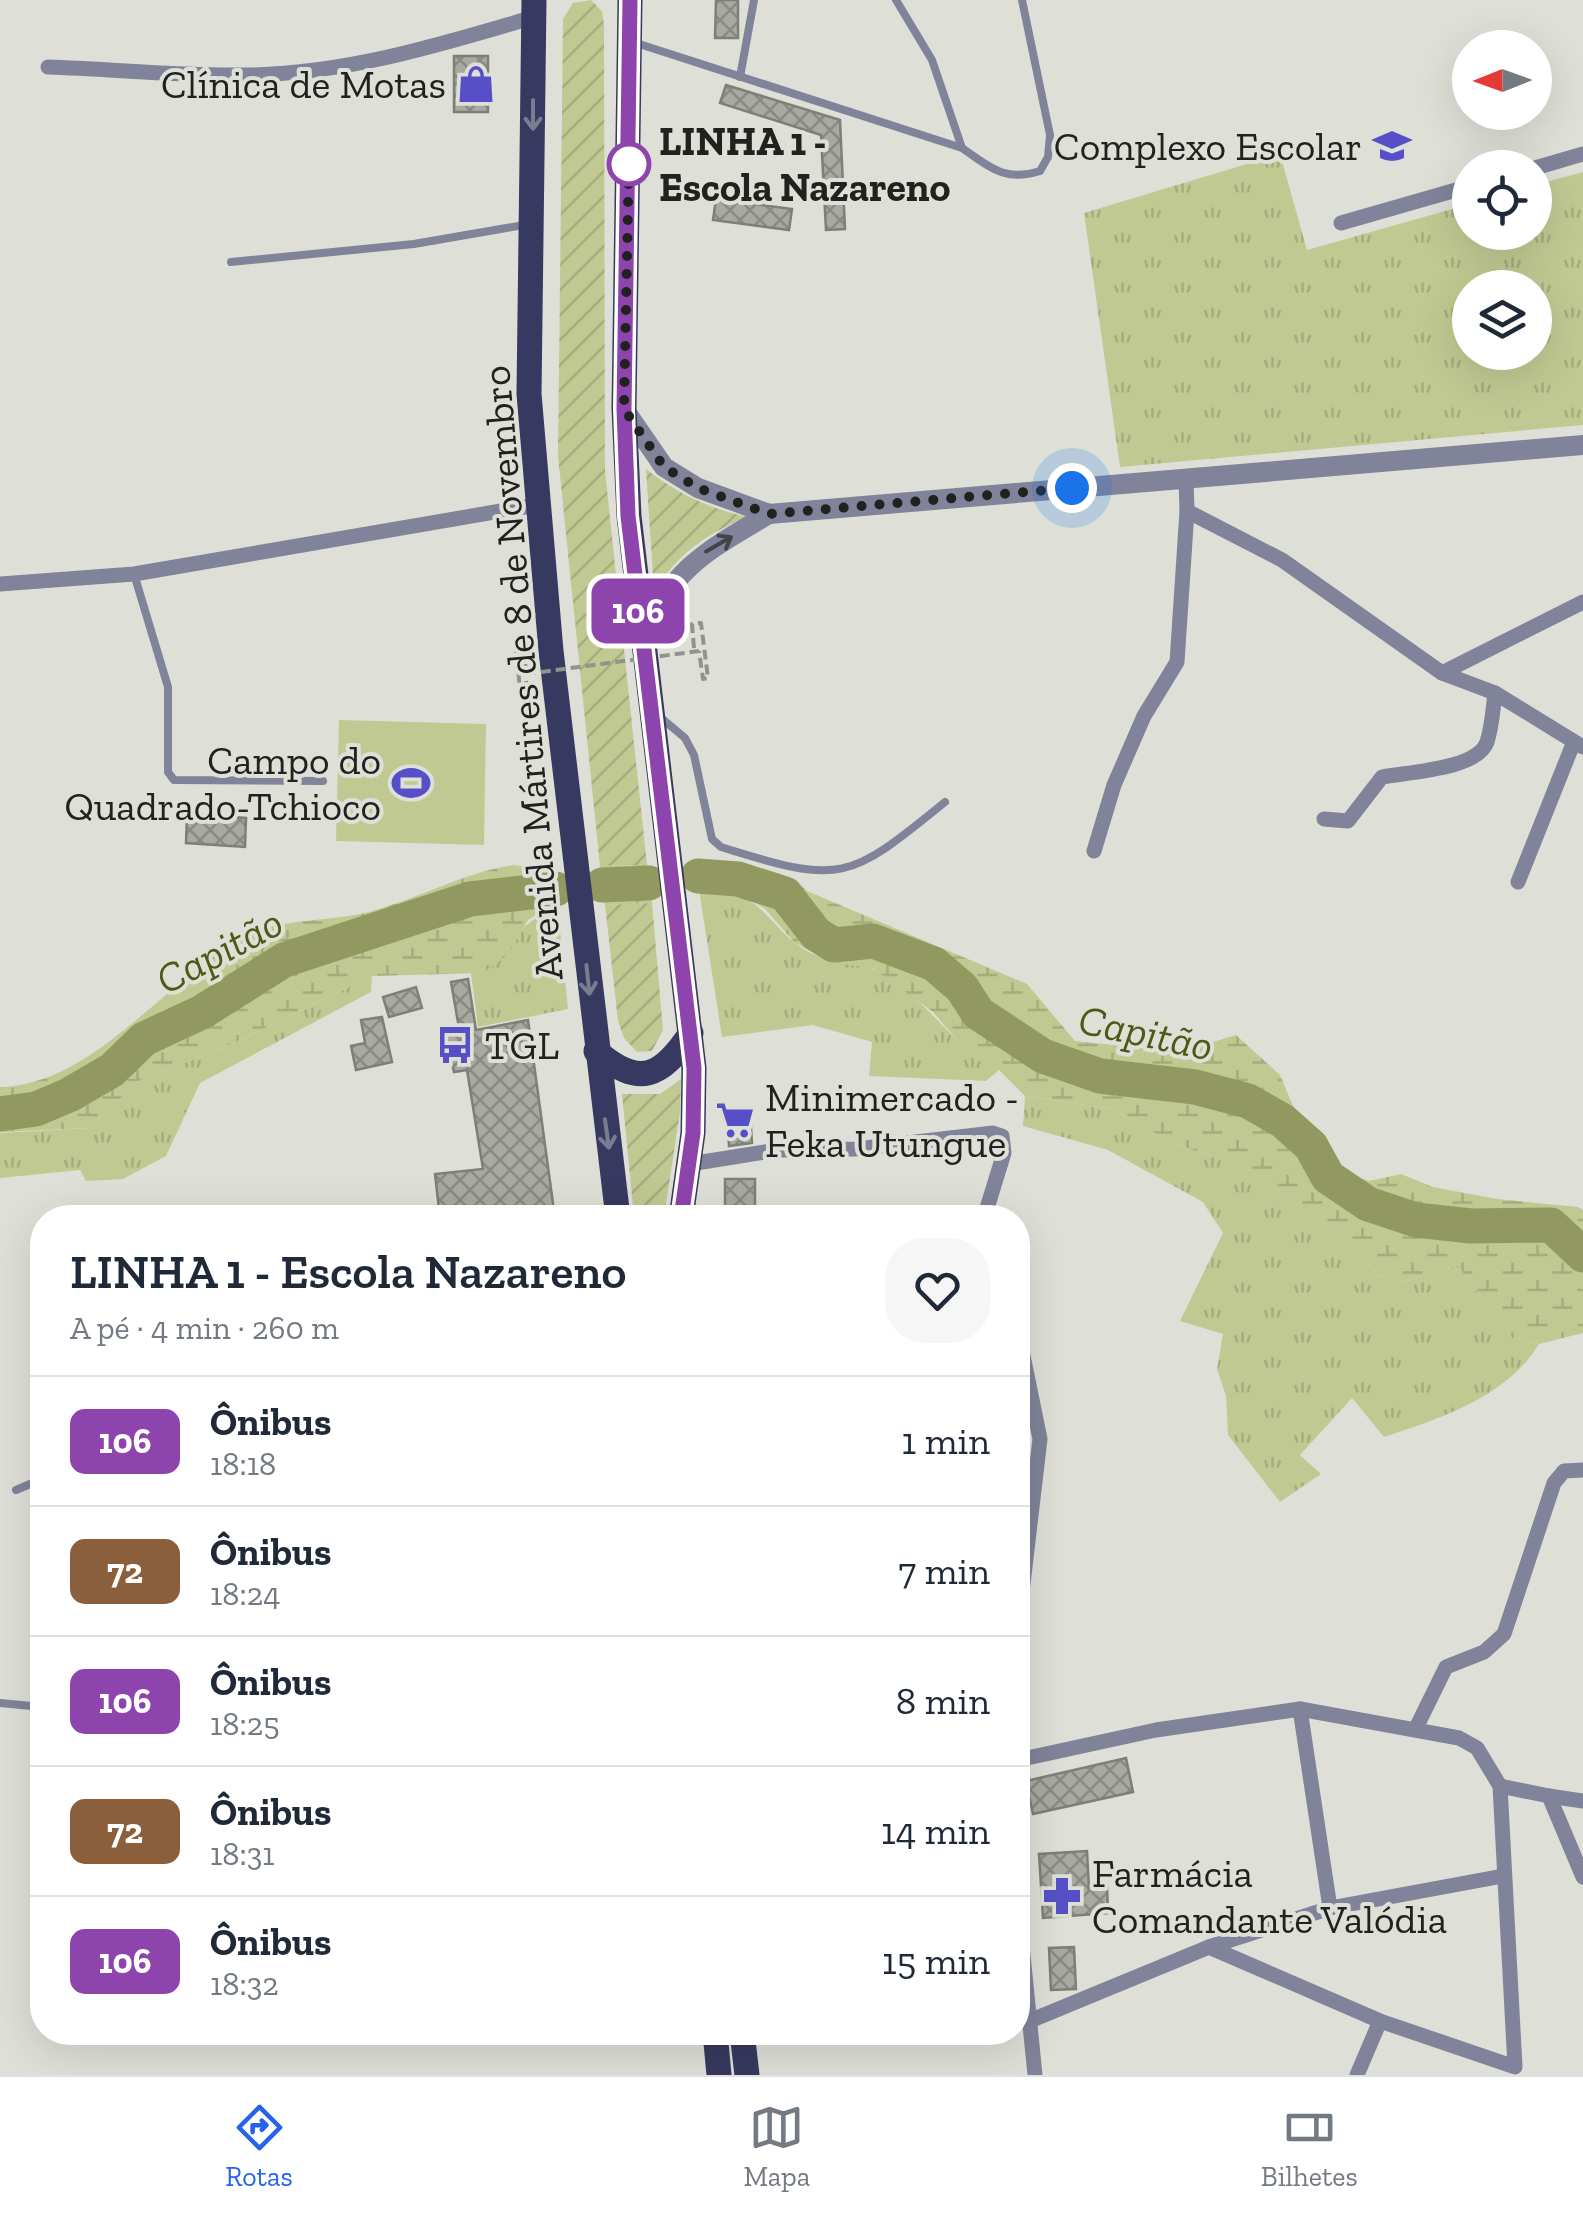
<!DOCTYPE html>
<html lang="pt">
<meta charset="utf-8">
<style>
:root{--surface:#fff;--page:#f6f6f7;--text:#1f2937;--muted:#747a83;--line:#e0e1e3;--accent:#2563eb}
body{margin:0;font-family:"Zilla Slab",serif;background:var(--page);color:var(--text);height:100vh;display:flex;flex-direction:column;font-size:38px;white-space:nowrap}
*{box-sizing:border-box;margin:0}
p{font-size:32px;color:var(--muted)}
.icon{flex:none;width:55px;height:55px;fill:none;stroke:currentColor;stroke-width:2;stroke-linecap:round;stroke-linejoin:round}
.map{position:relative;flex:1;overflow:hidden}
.sheet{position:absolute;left:30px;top:1205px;width:1000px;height:840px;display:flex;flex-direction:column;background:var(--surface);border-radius:40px;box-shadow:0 10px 40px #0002}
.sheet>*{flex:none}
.badge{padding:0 20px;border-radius:15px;font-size:35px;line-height:65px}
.needle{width:65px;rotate:269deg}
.buttons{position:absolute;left:1452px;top:30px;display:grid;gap:20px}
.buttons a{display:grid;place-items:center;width:100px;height:100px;border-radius:50%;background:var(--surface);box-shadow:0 10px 40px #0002;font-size:50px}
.you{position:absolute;width:50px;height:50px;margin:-25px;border:8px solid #fff;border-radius:50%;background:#1a73e8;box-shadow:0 0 0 15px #1a73e833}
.map>.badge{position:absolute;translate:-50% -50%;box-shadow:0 0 0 5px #fff}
.round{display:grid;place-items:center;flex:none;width:105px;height:105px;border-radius:40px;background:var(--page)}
.head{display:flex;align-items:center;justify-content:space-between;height:170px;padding:0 40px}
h1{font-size:48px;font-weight:600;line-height:75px}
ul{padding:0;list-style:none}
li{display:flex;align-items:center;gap:30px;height:130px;padding:0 40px;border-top:2px solid var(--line)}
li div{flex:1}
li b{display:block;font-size:38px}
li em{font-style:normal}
li .badge{min-width:110px;font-weight:700;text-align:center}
.menu{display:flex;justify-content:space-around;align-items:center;height:140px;border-top:2px solid var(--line);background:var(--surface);font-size:28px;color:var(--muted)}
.menu a{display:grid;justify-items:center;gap:5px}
.menu .active{color:var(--accent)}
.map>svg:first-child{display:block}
.grass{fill:url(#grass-tufts);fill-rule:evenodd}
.wetland{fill:url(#wetland-marsh)}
.park{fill:#c1c992}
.garden{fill:url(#garden-furrows)}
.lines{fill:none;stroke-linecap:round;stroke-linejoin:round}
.river{stroke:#929960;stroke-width:35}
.building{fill:url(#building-cross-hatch);stroke:#7e7f77;stroke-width:2.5}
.path{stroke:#91938d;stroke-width:4;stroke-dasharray:10 5;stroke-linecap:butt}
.service{stroke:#81839a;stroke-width:8}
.minor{stroke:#81839a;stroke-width:15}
.tertiary{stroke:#81839a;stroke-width:20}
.primary{stroke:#373960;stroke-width:25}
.path-bridge{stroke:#91938d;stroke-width:4;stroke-dasharray:10 5;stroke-linecap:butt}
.oneway{stroke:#7a7c90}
.oneway2{stroke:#43444a}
.line-casing{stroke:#fff;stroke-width:22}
.line{stroke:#8e44ad;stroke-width:15}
.walk{stroke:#21221f;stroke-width:10;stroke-dasharray:0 18}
.stop-dot{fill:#fff;stroke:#8e44ad;stroke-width:5}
.labels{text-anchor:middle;stroke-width:8;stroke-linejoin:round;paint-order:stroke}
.poi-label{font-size:40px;fill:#21221f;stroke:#dee0d8;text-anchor:end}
.stop-label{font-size:40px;font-weight:bold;fill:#21221f;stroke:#dee0d8;text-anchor:start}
.street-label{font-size:40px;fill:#21221f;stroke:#dee0d8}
.water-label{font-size:42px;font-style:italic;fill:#515715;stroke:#dee0d8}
</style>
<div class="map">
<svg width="1583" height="2075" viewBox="0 0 1583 2075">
<defs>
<pattern id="grass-tufts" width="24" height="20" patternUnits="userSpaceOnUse" patternTransform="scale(2.5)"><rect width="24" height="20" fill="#c1c992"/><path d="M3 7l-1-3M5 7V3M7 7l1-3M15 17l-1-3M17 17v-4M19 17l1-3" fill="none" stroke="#a6ac7d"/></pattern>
<pattern id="wetland-marsh" width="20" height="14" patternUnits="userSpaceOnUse" patternTransform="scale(2.5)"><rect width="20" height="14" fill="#c1c992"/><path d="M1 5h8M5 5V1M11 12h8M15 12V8" fill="none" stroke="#a6ac7d"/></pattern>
<pattern id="garden-furrows" width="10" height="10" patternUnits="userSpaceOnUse" patternTransform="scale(2.5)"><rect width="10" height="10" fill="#c1c992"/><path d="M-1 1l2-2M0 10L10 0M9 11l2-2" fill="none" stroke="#a6ac7d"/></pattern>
<pattern id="building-cross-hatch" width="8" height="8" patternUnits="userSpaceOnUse" patternTransform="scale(2.5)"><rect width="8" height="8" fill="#a8aaa2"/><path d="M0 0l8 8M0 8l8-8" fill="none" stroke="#888a83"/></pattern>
</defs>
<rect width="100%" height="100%" fill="#dee0d8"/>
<g class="grass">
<path d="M1280 154 1307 250 1470 204V232H1535V185L1583 172V425L1120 467 1084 213ZM1470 288H1535V352H1470Z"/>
<path d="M714 891C755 890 767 920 795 943 824 966 850 958 874 969 924 993 951 1047 999 1070L986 1081 869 1076 872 1042 813 1025 722 1037 700 896Z"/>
<path d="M558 911 568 1009 478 1027 471 973H483C506 950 526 913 558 911Z"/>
<polygon points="372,976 371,992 200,1083 166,1156 123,1179 86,1181 80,1170 0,1178 0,1133 90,1128 138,1081 223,1048"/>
<path d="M1025 1096 1113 1109 1177 1145 1243 1165 1357 1248 1377 1275 1403 1282 1457 1265 1512 1338 1539 1344C1507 1397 1440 1419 1384 1437L1352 1398 1300 1455 1321 1474 1280 1502 1228 1435 1226 1396 1217 1369 1223 1334 1180 1321 1223 1233 1203 1202 1108 1150 1023 1126Z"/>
</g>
<g class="wetland">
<polygon points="697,860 798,882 807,891 1027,984 1075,1041 1180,1052 1236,1035 1280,1075 1299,1120 1337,1170 1369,1181 1401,1174 1433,1187 1497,1199 1578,1207 1583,1210 1583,1333 1539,1344 1512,1338 1457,1265 1403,1282 1377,1275 1357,1248 1243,1165 1177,1145 1113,1109 1025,1096 999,1070 973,1058 933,1012 873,968 834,963 795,943 765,909 751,900 727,891 700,896"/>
<path d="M514 865 555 871 558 911 541 912 528 920 509 954 483 973 372 976 223 1048 138 1081 90 1128 0 1132V1087C96 1085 169 974 250 934 280 919 335 921 369 912 418 899 465 872 514 865Z"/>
<polygon points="647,865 652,903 605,905 600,866"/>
</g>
<polygon class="park" points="339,720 486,724 484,845 336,841"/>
<g class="garden">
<polygon points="591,0 602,11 604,25 605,471 647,865 600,866 558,456 563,19 573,3"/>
<path d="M646 469C678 494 708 508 747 517 706 534 679 553 654 591Z"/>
<polygon points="652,903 663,1030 652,1051 637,1052 624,1038 618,1021 605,905"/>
<polygon points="681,1079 680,1112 664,1217 634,1217 622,1094 660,1094"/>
</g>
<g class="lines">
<g class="river">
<polyline points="698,876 738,879 785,894 816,934 834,945 873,941 934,964 962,988 978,1013 1043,1056 1100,1076 1195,1087 1248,1101 1283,1121 1311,1146 1328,1177 1368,1204 1416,1220 1471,1226 1551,1225 1583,1255"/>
<polyline points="602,885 649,883"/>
<polyline points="0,1114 36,1109 69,1095 112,1070 144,1039 202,1012 284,960 470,899 556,889"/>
</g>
</g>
<g class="building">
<polygon points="716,0 738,0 738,38 715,38"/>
<rect x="454" y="56" width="34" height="56"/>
<polygon points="726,85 840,120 845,229 826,230 821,135 720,103"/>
<polygon points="716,199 792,209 789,230 713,220"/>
<polygon points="187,814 246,818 245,847 186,843"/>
<polygon points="468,979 476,1030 528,1020 555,1218 440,1218 435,1174 483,1169 467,1070 454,1072 446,1036 460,1034 451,982"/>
<polygon points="416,987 422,1008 389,1017 383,997"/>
<polygon points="382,1017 392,1062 356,1070 351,1046 365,1043 361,1020"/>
<polygon points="750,1112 752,1143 729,1146 727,1114"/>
<rect x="725" y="1179" width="30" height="28"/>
<polygon points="1126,1758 1133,1792 1033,1814 1026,1781"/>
<polygon points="1087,1851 1089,1888 1107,1886 1108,1913 1043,1918 1039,1854"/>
<polygon points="1074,1947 1076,1989 1051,1990 1049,1948"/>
</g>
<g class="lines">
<g class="path">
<polyline points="694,648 692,624 701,623 708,678 703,679 699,651"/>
<polyline points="526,674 524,647 516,648 521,699 528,698 526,681"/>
</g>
<g class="service">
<polyline points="896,0 932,60 962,148"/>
<path d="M633 42 962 148C991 168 1005 182 1040 171L1048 157 1050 135 1022 0"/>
<polyline points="740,77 754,0"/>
<polyline points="231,262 414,244 524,225"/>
<polyline points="134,574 168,687 168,772 174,780 323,781"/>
<path d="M660 717 685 738 694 755 712 839 721 847C842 885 848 881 945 802"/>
<polyline points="16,1490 42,1479"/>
<polyline points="0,1703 42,1707"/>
</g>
<g class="minor">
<path d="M48 67C109 69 171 75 232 75 335 77 437 46 534 17"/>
<polyline points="1535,168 1583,154"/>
<polyline points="1341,223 1470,186"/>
<polyline points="1186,479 1187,511 1282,560 1442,673 1495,693 1583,747"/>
<polyline points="0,584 134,574 536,505"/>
<polyline points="1442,673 1583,602"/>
<path d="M1324 819 1348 821 1382 777C1406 772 1477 770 1487 742 1492 727 1493 709 1495 693"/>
<polyline points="1094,851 1114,785 1144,716 1177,662 1187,511"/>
<polyline points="1518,882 1573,744"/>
<polyline points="690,1164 777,1150 856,1149 993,1133 1002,1136 1004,1153 984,1218"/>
<polyline points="1018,1331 1040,1439 1018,1626"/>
<polyline points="1300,1709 1330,1908"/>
<polyline points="1416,1728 1446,1667 1484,1652 1504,1634 1554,1483 1564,1471 1583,1470"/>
<polyline points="1018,1760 1156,1730 1300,1709 1459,1738 1477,1748 1500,1786 1515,2067 1380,2021 1209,1947 1032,2020"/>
<polyline points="1500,1786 1549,1796 1583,1877"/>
<polyline points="1549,1796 1583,1801"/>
<polyline points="1018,1905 1035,2075"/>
<polyline points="1209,1947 1330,1908 1503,1876"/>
<polyline points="1357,2075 1380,2021"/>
</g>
<g class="tertiary">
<polyline points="624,409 664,467 698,488 769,514 1583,445"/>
<path d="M643 639C670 569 708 550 769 514"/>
</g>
<g class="primary">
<polyline points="534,0 529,394 551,651 618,1218"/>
<polyline points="630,0 624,409 629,516 694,1068 693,1133 681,1218"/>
<path d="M596 1051C639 1088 661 1078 691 1033"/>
<polyline points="715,2032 719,2075"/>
<polyline points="742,2032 747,2075"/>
</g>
<polyline class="path-bridge" points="526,674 699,651"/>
</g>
<defs><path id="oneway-shaft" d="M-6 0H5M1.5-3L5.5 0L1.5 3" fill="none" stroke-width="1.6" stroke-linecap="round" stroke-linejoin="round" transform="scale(2.5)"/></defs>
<g class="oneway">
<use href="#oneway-shaft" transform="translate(533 115) rotate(90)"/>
<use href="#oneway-shaft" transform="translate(588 980) rotate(84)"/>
<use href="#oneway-shaft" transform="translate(607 1134) rotate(82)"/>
</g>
<use class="oneway2" href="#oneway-shaft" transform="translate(719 544) rotate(-30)"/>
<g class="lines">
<g class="line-casing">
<polyline id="line" points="630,0 624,409 628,516 694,1068 693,1133 681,1218"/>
</g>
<use href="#line" class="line"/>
<polyline class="walk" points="629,164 629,156 624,409 664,467 698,488 769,514 1072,488"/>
</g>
<defs>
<g id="shop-bare" transform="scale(3)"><path d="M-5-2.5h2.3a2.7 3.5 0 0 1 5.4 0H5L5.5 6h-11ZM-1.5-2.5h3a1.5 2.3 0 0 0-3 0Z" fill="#574fc7" stroke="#dee0d8" stroke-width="2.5" paint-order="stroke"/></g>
<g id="school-bare" transform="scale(3)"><path d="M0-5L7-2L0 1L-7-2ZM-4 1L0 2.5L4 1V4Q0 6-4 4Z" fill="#574fc7" stroke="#dee0d8" stroke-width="2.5" paint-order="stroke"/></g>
<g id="stadium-bare" transform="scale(3)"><path d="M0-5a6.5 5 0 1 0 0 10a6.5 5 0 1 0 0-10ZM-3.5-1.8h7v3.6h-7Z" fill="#574fc7" stroke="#dee0d8" stroke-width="2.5" paint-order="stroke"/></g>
<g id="bus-bare" transform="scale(3)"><path d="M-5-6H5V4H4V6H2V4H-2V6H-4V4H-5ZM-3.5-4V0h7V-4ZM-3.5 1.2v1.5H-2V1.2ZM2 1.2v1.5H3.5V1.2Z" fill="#574fc7" stroke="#dee0d8" stroke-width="2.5" paint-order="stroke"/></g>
<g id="supermarket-bare" transform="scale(3)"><path d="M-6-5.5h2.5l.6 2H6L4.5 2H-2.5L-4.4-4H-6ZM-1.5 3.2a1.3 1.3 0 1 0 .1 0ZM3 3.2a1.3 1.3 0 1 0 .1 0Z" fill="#574fc7" stroke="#dee0d8" stroke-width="2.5" paint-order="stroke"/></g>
<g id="pharmacy-bare" transform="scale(3)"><path d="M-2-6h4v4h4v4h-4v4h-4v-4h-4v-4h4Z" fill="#574fc7" stroke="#dee0d8" stroke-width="2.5" paint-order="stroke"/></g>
</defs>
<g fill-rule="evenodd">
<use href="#shop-bare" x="476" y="84"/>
<use href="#school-bare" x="1392" y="146"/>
<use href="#stadium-bare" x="411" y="783"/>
<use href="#bus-bare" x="455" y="1045"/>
<use href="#supermarket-bare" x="735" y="1120"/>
<use href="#pharmacy-bare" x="1062" y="1896"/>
</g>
<circle class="stop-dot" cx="629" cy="164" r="20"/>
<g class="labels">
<g class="poi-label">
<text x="446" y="98">Clínica de Motas</text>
<text x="1362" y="160">Complexo Escolar</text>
<text x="381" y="774">Campo do<tspan x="381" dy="46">Quadrado-Tchioco</tspan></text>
<text x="485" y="1059" text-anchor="start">TGL</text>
<text x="765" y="1111" text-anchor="start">Minimercado -<tspan x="765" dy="46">Feka Utungue</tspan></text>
<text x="1092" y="1887" text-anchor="start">Farmácia<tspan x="1092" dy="46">Comandante Valódia</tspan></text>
</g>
<g class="stop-label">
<text x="659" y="155">LINHA 1 -<tspan x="659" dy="46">Escola Nazareno</tspan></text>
</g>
<g class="street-label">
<text transform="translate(522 673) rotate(-95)" y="14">Avenida Mártires de 8 de Novembro</text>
</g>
<g class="water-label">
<text transform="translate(219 950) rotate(-28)" y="15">Capitão</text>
<text transform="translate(1146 1032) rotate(12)" y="15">Capitão</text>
</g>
</g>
</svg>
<div class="buttons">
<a><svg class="needle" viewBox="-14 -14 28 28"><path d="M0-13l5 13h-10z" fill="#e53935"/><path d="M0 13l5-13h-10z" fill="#747a83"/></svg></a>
<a><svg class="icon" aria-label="locate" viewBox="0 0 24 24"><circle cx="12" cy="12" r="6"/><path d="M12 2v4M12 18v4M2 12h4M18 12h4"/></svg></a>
<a><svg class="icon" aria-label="layers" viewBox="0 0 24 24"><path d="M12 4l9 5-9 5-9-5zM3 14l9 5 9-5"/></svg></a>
</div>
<div class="you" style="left:1072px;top:488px"></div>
<b class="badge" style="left:638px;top:611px;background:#8e44ad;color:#fff">106</b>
<section class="sheet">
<div class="head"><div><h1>LINHA 1 - Escola Nazareno</h1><p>A pé · 4 min · 260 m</p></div><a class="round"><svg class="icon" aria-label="heart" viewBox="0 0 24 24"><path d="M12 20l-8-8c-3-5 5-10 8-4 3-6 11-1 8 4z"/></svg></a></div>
<ul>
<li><span class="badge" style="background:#8e44ad;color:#fff">106</span><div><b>Ônibus</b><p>18:18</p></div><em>1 min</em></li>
<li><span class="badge" style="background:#8b5e3c;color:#fff">72</span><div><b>Ônibus</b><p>18:24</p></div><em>7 min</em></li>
<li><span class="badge" style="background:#8e44ad;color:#fff">106</span><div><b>Ônibus</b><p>18:25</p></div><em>8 min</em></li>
<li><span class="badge" style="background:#8b5e3c;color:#fff">72</span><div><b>Ônibus</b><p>18:31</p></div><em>14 min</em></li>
<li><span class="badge" style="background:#8e44ad;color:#fff">106</span><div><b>Ônibus</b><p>18:32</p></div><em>15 min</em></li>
</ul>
</section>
</div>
<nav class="menu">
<a class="active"><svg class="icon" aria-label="directions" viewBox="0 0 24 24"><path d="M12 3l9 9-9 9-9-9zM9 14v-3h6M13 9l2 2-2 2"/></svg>Rotas</a>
<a><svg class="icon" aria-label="map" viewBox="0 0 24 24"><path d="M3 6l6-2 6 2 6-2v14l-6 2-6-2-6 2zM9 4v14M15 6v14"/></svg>Mapa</a>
<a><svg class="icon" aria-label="tickets" viewBox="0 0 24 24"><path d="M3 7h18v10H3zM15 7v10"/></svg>Bilhetes</a>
</nav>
